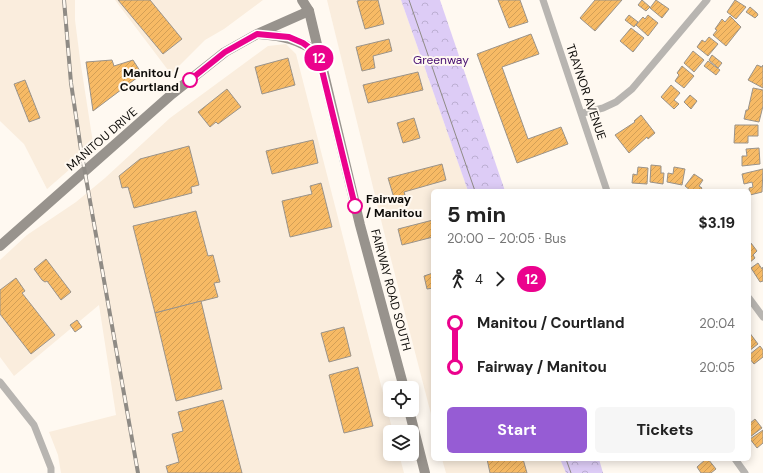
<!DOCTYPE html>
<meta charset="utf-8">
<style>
:root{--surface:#fff;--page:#f6f6f6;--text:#222;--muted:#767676;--accent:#965cd4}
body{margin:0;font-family:"DM Sans",sans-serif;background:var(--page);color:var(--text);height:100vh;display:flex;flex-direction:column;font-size:15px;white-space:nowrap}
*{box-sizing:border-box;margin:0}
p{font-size:13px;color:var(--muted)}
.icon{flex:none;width:22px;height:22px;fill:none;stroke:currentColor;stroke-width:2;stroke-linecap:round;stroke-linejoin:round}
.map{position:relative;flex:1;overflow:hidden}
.drawer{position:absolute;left:431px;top:189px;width:320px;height:272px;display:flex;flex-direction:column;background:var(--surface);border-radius:6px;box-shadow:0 2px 10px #0003}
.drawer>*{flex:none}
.badge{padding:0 8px;border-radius:13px;font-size:14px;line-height:26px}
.controls{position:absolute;left:383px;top:381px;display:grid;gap:8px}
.controls a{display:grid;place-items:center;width:36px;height:36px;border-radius:6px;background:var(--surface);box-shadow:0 2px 10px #0003;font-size:20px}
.map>.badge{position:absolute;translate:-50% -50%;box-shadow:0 0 0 2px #fff}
.legs{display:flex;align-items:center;gap:6px;height:44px;padding:0 16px;font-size:13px}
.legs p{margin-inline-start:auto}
.head{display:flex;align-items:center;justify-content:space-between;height:68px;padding:0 16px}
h1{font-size:22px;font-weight:700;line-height:30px}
.primary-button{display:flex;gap:8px;margin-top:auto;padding:8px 16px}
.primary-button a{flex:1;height:46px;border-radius:6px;background:var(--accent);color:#fff;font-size:16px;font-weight:700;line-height:46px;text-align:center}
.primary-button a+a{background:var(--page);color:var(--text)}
ul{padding:0 16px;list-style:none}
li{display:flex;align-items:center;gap:14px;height:44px;font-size:15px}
li i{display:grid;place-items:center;width:6px;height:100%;margin:0 5px;background:currentColor}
li i::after{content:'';width:10px;height:10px;margin:-5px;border:3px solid;border-radius:50%;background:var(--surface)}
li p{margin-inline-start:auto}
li:first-child i{background:linear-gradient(#0000 50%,currentColor 0)}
li:last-child i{background:linear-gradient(currentColor 50%,#0000 0)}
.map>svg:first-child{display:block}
.built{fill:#faeddd}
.park{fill:url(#park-crowns)}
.building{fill:url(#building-hatch);stroke:#9a938a}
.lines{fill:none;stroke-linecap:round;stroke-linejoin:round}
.minor{stroke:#b8b5b1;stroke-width:7}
.secondary{stroke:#98938d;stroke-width:10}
.tram{stroke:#8f8b85;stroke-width:1}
.rail-casing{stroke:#8f8b85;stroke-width:4}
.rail{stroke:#fff9f1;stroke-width:2.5;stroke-dasharray:8;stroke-linecap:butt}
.line-1-casing{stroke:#fff;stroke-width:9}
.line-1{stroke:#eb028d;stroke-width:6}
.stop-1-dot{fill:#fff;stroke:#eb028d;stroke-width:2}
.labels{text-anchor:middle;stroke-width:4;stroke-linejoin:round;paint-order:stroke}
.park-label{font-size:12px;fill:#460d71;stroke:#fff9f1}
.stop-label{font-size:12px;font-weight:bold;fill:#0e0c09;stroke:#fff9f1;text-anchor:end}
.street-label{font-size:12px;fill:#0e0c09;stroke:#fff9f1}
</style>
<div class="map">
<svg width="763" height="473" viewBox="0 0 763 473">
<defs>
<pattern id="park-crowns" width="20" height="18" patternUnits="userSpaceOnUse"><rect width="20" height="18" fill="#ddccf6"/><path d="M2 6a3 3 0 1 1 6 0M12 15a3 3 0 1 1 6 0" fill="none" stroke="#bcaed2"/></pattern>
<pattern id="building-hatch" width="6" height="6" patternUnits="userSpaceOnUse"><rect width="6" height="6" fill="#f7ba65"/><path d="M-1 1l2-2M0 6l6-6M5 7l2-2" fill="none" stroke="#d39f56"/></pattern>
</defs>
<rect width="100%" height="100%" fill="#fff9f1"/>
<g class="built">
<polygon points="0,0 75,0 75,20 80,59 93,143 70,169 47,189 24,144 0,121"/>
<polygon points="115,0 263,0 224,29 205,40 171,74"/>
<polygon points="327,0 401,0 468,191 433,191 433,422 384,232"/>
<polygon points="286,44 296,54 393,432 390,432 390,454 399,454 404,473 61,473 58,455 49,432 116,415 99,305 14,376 0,357 0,260 27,235 76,202 105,178 170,118 268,46"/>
<polygon points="442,459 560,459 566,473 446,473"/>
</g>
<g class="park">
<polygon points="401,0 440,0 505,191 468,191"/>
<polygon points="560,459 599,459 603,473 566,473"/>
</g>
<g class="building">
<polygon points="118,0 150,0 182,39 163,54"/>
<polygon points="361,0 378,0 384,24 365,29 357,1"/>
<polygon points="498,0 520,0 528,22 509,28"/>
<polygon points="595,0 622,0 595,31 580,18"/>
<polygon points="642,0 650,7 646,11 638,5"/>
<polygon points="656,0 669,9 662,18 650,8"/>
<polygon points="735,0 746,7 736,19 727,12"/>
<polygon points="750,7 757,13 758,15 755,18 746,12"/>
<polygon points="629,15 638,22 634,27 625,20"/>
<polygon points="648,15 658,23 648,36 636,25 643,17 645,19"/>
<polygon points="730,16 741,27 726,46 713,35 717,30 715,29 722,19 725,22"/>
<polygon points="631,28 644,38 633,52 620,41"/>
<polygon points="531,34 539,54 502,67 528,139 561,127 568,144 517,163 477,54"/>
<polygon points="709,37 718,44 708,56 697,47 702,40 705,42"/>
<polygon points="389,39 392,51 373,56 375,68 362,71 356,47"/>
<polygon points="693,51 704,60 694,72 684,63"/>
<polygon points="712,55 722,63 718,68 709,60"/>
<polygon points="288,58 295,85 262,94 255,67"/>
<polygon points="112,60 114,66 133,60 142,74 93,111 86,62"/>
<polygon points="708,61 720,70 716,75 704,66"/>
<polygon points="757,65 762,67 763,65 763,88 748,80"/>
<polygon points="682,66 694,76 684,88 675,81 679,75 677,73"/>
<polygon points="418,72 423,90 368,103 363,85"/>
<polygon points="25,80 40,118 29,122 14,84"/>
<polygon points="671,85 680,93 674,100 679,104 674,109 661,97"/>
<polygon points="753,88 763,90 763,106 759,122 744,119 746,110 748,110"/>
<polygon points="227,89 241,107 218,124 216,122 210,127 198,112"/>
<polygon points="690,95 697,101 691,109 684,102"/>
<polygon points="641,115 655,133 648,139 647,137 629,153 615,135 635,122 634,121"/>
<polygon points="414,118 420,138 403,143 397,123"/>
<polygon points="735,125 758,125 758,136 748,136 748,143 734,143"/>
<polygon points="313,140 318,163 272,174 266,151"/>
<polygon points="189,146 199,185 191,187 192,193 134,208 128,187 122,188 119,176 140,159"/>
<polygon points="759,148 760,164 742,166 742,156 747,156 746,149"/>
<polygon points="442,164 446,180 404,192 405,195 394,198 388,178"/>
<polygon points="651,165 661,166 661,173 664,173 663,184 650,182"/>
<polygon points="638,167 648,168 647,184 632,183 633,174 637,175"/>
<polygon points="674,167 685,169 682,185 667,182 668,173 673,174"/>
<polygon points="763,169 762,192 750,195 749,188 753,187 752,182 744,184 742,174"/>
<polygon points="694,174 703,180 699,186 702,188 700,191 691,191 685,186"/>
<polygon points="321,183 332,227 290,237 282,201 312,194 310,186"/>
<polygon points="196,211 208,256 213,255 220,282 214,283 218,297 155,313 133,226"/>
<polygon points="433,220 433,237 402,245 398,229"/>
<polygon points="751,243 757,251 753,255 755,258 749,263 749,245"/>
<polygon points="46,259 71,292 61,300 47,281 45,282 42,280 34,269"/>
<polygon points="758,263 762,269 763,267 763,281 760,282 751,268"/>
<polygon points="433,273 433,288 427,289 424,276"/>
<polygon points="16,278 25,291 22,293 55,335 31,354 0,314 0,290"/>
<polygon points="201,301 222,389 176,401 155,313"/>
<polygon points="77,320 82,327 75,332 70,325"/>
<polygon points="344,327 351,356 329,362 321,333"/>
<polygon points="749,332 758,344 749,351"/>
<polygon points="760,346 763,350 763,357 754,364 749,358 749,355"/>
<polygon points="358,367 373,426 344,433 329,375"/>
<polygon points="223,400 242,473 168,473 166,466 179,462 172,434 183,431 178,412"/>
<polygon points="755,419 762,428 750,437 749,424"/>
<polygon points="763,430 763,443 757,448 750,439"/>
<polygon points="487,459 523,459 527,473 490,473"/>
<polygon points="706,459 708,459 716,469 711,473 701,473 697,467"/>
</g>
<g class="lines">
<g class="minor">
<polyline points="543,0 607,191"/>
<polyline points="583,113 603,108 616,102 632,89 707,0"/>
<polyline points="749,298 763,317"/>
<polyline points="0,382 34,425 51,468 51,473"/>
<polyline points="735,459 745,473"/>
</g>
<g class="secondary">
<polyline points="302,0 309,11 360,225 404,388"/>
<path d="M259 34C283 36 300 39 318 54"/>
<polyline points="0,246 172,94 225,52 257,34 309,11"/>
<polyline points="409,410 425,473"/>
</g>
<g class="tram">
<polyline points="409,0 475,191"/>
<polyline points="566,459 571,473"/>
</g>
<g class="rail-casing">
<polyline id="rail" points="64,0 71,83 81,150 138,473"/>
</g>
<use href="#rail" class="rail"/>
</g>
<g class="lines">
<g class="line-1-casing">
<polyline id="line-1" points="190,80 225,52 257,34 289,37 303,43 318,54 355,206"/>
</g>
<use href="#line-1" class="line-1"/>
</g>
<g class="stop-1-dot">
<circle cx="190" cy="80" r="7"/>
<circle cx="355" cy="206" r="7"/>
</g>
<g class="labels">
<g class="park-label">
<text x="441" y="64">Greenway</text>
</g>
<g class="stop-label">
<text x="179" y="77">Manitou /<tspan x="179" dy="14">Courtland</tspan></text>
<text x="366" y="203" text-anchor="start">Fairway<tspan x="366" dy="14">/ Manitou</tspan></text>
</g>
<g class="street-label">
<text transform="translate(586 92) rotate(71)" y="4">TRAYNOR AVENUE</text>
<text transform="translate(102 139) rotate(-41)" y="4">MANITOU DRIVE</text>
<text transform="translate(391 290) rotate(75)" y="4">FAIRWAY ROAD SOUTH</text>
</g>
</g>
</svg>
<div class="controls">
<a><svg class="icon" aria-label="locate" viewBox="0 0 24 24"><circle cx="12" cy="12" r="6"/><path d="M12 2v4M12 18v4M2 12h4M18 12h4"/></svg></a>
<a><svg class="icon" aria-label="layers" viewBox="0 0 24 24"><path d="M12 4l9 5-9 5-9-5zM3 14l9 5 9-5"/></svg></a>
</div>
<b class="badge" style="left:319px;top:58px;background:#eb028d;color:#fff">12</b>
<section class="drawer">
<div class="head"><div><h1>5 min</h1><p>20:00 – 20:05 · Bus</p></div><b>$3.19</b></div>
<div class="legs"><svg class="icon" aria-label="walk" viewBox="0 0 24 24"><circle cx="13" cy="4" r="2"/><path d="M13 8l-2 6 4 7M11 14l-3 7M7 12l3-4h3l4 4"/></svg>4<svg class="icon" aria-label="forward" viewBox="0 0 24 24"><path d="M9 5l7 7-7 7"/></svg><b class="badge" style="background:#eb028d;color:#fff">12</b></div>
<ul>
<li><i style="color:#eb028d"></i><b>Manitou / Courtland</b><p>20:04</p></li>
<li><i style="color:#eb028d"></i><b>Fairway / Manitou</b><p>20:05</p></li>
</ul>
<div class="primary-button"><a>Start</a><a>Tickets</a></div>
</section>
</div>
